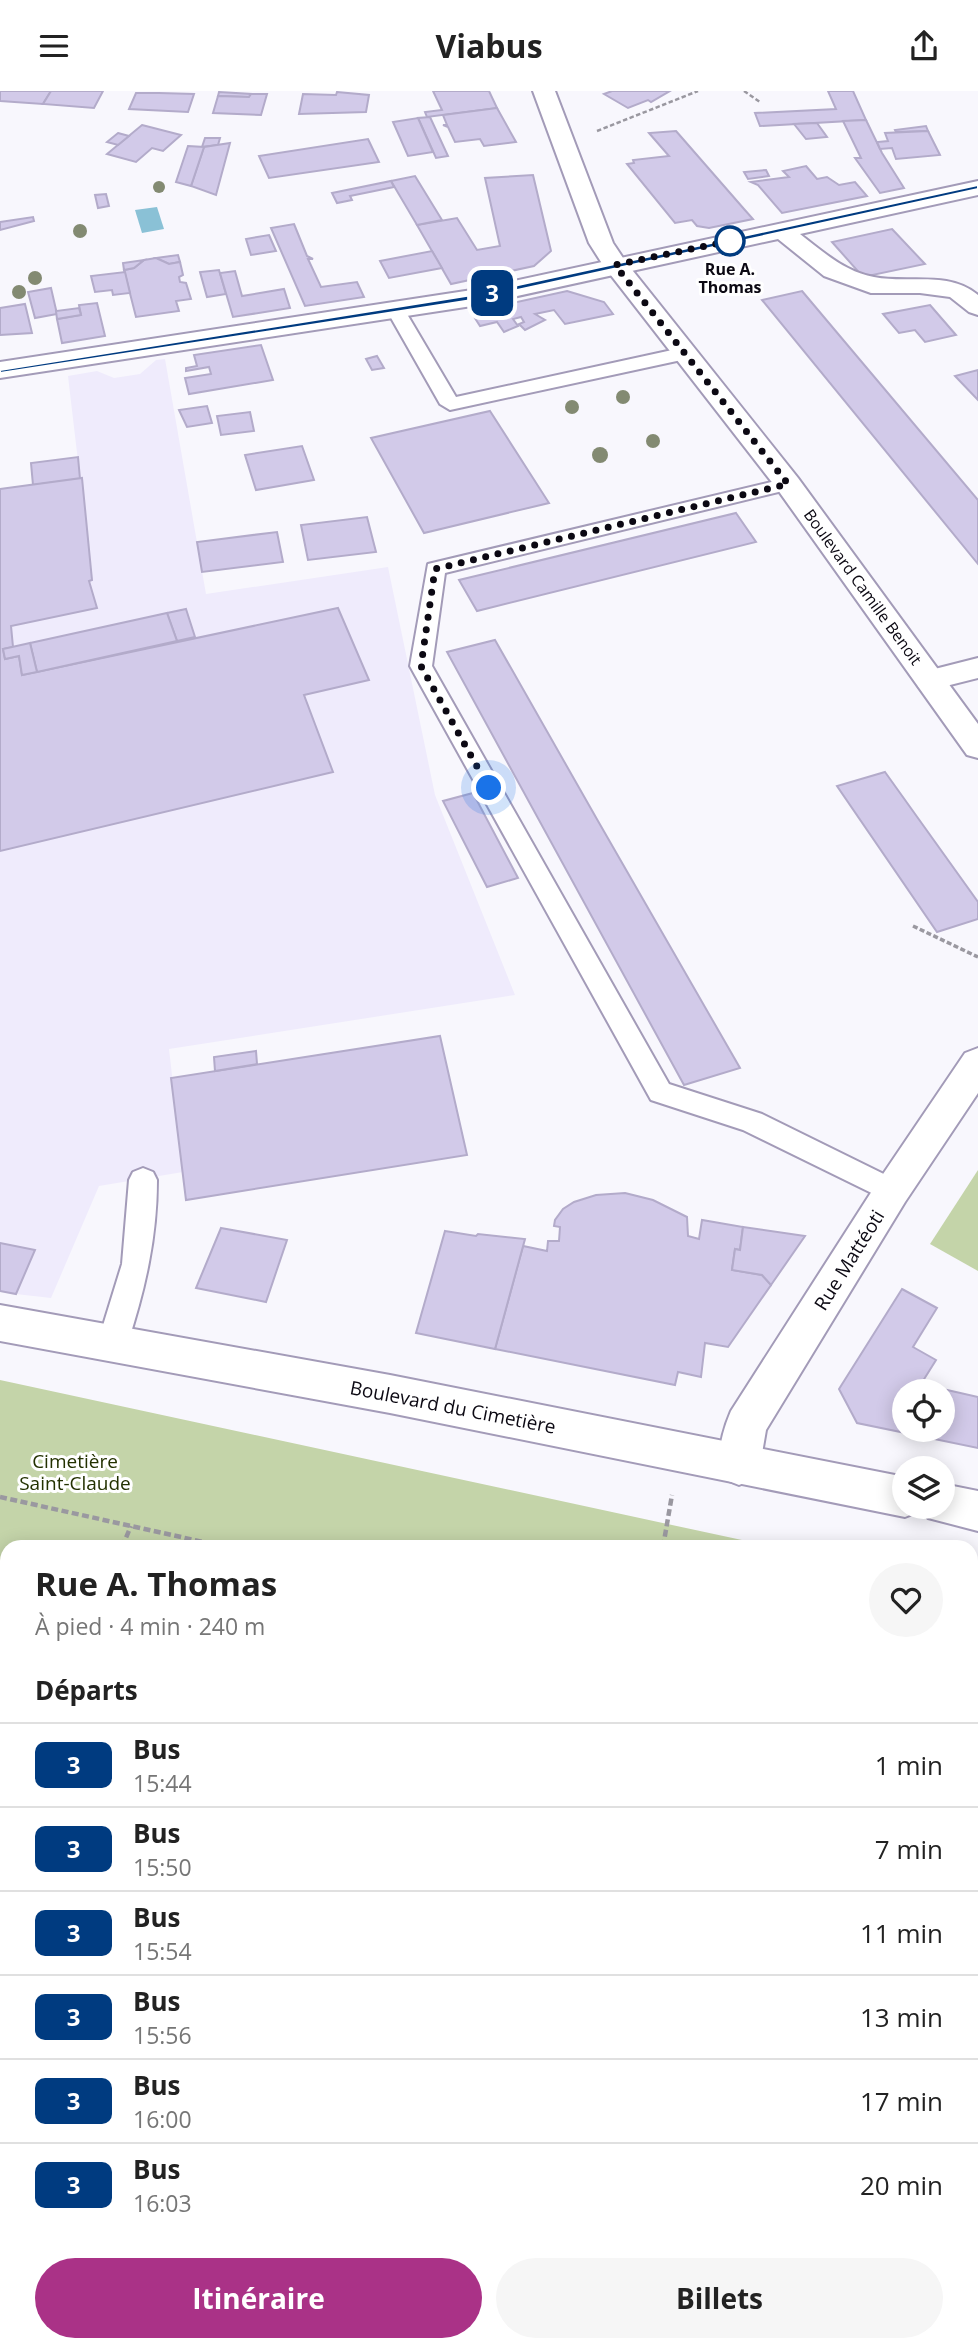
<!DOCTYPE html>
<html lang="fr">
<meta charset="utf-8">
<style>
:root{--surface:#fff;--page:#f6f6f6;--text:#222;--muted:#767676;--line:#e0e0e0;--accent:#aa3287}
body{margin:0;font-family:"Open Sans",sans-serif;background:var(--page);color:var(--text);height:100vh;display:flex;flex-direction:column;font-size:26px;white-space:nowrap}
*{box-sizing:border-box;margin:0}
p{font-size:23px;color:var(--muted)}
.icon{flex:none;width:38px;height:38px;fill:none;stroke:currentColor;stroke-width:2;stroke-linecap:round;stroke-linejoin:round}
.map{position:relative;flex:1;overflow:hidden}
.details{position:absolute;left:0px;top:1449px;width:978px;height:812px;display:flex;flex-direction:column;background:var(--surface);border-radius:21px 21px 0 0;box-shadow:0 4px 18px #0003}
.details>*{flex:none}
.badge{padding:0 14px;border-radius:10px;font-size:24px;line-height:46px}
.tools{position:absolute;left:892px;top:1288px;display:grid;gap:14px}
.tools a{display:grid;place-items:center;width:63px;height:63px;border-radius:50%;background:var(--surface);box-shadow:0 4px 18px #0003;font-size:35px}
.you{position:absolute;width:35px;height:35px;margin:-18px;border:5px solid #fff;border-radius:50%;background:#1a73e8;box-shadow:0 0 0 10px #1a73e833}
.map>.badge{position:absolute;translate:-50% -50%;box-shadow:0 0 0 4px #fff}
h2{padding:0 35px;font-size:26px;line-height:63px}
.round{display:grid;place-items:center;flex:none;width:74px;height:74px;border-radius:37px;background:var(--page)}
.headline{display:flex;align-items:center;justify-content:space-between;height:119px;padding:0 35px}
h1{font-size:33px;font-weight:700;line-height:52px}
.cta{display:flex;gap:14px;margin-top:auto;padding:14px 35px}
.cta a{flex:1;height:80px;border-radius:42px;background:var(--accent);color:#fff;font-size:28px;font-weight:700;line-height:80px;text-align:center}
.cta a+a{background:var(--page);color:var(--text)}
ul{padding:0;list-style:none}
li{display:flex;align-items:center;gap:21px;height:84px;padding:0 35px;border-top:2px solid var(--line)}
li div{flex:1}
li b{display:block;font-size:26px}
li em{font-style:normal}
li .badge{min-width:77px;font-weight:700;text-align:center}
header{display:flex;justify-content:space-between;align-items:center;height:91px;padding:0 35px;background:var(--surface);font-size:32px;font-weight:700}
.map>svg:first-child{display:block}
.industrial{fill:#efebfc}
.green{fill:#c4d4a9}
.water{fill:#8ac1d6}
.building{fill:#d2cae9;stroke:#b3abca;stroke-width:2;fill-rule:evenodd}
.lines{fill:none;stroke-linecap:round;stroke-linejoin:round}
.service-casing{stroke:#a39bb8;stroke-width:4}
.minor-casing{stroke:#a39bb8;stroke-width:4}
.tertiary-casing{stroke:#a39bb8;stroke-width:4}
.path-far3{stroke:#9a98a0;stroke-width:2.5;stroke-dasharray:4.5 2.5;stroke-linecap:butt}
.path-far2{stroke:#9a98a0;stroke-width:3.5;stroke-dasharray:5 2.5;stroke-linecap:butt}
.path-far1{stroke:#9a98a0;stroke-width:4.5;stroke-dasharray:7 3.5;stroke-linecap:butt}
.path{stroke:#9a98a0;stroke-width:5;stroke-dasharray:9 4.5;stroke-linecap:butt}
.service{fill:#fff;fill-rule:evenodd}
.minor{fill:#fff;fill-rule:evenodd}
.tertiary{fill:#fff;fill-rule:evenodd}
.tree{fill:#838a72}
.line{fill:#003b80;stroke:#fff;stroke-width:2}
.walk{stroke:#0c0913;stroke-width:7;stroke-dasharray:0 12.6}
.stop-dot{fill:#fff;stroke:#003b80;stroke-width:3.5}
.labels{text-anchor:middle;stroke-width:6;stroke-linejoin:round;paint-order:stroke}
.far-stop-label{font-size:16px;font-weight:bold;fill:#0c0913;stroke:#fff}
.far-street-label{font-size:16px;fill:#0c0913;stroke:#fff}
.street-label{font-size:19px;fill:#0c0913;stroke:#fff}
.park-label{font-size:19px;fill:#233100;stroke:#fff}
</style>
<header><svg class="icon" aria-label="menu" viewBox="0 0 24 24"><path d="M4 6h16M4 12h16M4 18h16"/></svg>Viabus<svg class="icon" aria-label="share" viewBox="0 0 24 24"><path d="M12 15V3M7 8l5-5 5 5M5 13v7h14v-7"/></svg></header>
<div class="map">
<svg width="978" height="2261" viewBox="0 0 978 2261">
<rect width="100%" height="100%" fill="#f8f7fd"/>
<polygon class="industrial" points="165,268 206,503 388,476 435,704 515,904 169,958 183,1081 99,1095 51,1207 16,1203 0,1200 0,508 92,489 68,285 97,280 114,287 140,283 156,269"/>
<g class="green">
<polygon points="978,1079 978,1180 930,1153"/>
<polygon points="0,1289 774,1456 7,1456 7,2254 971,2254 971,1499 978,1500 978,2261 0,2261"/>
</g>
<polygon class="water" points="157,116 164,138 142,142 135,119"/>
<g class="building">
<polygon points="0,0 51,0 43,13 0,10"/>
<polygon points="51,0 103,0 94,17 43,13"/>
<polygon points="433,0 489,0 497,17 427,26 425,21 442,19"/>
<polygon points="612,0 670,0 651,11 648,9 628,17 604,3"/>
<polygon points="828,0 853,0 866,29 760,35 755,22 836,18"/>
<polygon points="219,1 251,3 249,6 218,5"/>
<polygon points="337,1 369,4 366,21 299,23 303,3 336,4"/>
<polygon points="136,2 159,2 194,3 188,21 129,18"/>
<polygon points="251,3 267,3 261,24 213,22 218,5 249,6"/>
<polygon points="497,17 516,51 484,55 480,48 455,51 448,36 443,34 447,34 443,24"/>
<polygon points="430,26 448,65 436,67 418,27"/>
<polygon points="418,27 433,61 408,65 393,31"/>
<polygon points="866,29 882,62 904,97 880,102 855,67 861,67 843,30"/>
<polygon points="817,32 827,46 806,48 794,33"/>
<polygon points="142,34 181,44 163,60 152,57 136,71 107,63"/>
<polygon points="926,35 928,40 896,41 895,39"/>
<polygon points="676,40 744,118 753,128 709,137 697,135 692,129 675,132 627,73 634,72 633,69 669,65 649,42"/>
<polygon points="928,40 940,64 896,68 892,57 880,58 877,51 888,50 885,42"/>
<polygon points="118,42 129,45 118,54 107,51"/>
<polygon points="205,47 220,47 218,54 202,56"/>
<polygon points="368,48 379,71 269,87 259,65"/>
<polygon points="230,52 216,104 191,95 204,56"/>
<polygon points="188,55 204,56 191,95 176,91"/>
<polygon points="806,75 817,88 827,86 839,94 855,91 867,105 782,122 758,94 751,91 789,86 783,80"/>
<polygon points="766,79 769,85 748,88 744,81"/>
<polygon points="533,84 551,160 534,175 451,193 417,134 457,127 477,159 500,155 485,87"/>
<polygon points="415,85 442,129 417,134 391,90"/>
<polygon points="391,90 394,96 350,105 352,109 337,112 332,102"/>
<polygon points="106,103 109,115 98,117 95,104"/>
<polygon points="33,126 34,130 0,139 0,131"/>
<polygon points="294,133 307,165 313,168 308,168 321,196 357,191 364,206 305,215 271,137"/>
<polygon points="892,138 925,173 863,186 832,151"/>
<polygon points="269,144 276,160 251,164 246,148"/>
<polygon points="432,160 442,177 389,187 380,170"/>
<polygon points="178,164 180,171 169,173 156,167"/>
<polygon points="156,167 169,173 180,171 183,184 179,186 180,191 186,192 191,208 176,210 179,220 136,226 124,179 134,177 144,169"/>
<polygon points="144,169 134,177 124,179 123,172"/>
<polygon points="219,179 226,203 207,206 200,181"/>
<polygon points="235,180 242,205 284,198 290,217 233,226 220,182"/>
<polygon points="125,181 130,202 113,204 112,199 95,201 91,185"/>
<polygon points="51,197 57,223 35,227 28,201"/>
<polygon points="567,200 604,211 613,223 565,233 554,219 535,223 545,229 525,239 519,233 524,231 521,226 513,228 518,235 504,241 497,231 480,235 471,221"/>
<polygon points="802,200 978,409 978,473 762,209"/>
<polygon points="97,212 105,245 62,252 57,228 81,224 79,214"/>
<polygon points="25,213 32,242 0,244 0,217"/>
<polygon points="930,214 956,244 925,251 915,239 899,242 883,223"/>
<polygon points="79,217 81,224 57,228 56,220"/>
<polygon points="261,254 273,289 189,303 185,287 211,283 209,276 186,280 186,277 197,275 194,264"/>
<polygon points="377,265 384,277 372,279 366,268"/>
<polygon points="978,279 978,309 955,285"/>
<polygon points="207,315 212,332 187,336 179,319"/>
<polygon points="490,320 549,412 424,442 371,347"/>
<polygon points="250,321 254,340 221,344 217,325"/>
<polygon points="302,355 314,389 256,399 245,364"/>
<polygon points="78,366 80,388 33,394 31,372"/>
<polygon points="82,387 92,489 89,490 97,517 11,535 13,556 3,558 5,568 19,565 22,584 338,517 369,589 304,604 333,681 0,760 0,398"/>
<polygon points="736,422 756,451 477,520 459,489"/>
<polygon points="367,426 376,461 308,469 301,434"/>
<polygon points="277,441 283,471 202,481 197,451"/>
<polygon points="186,518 195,546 177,550 167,522"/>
<polygon points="167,522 177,550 37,581 30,552"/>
<polygon points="495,549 598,730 740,977 684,994 447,561"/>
<polygon points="30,552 37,581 22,584 19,565 5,568 3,558"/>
<polygon points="885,681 978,811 978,828 937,841 837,695"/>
<polygon points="473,702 518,787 487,796 443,710"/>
<polygon points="440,945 467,1064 186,1109 171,987"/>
<polygon points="256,960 257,973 215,980 214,966"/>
<polygon points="625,1102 653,1109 687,1126 688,1145 699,1148 702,1129 743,1136 740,1159 735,1158 732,1179 762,1184 771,1194 728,1256 705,1252 701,1286 678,1281 675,1294 495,1258 523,1155 547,1160 548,1150 559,1150 560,1136 554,1135 555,1129 563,1118 574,1111 596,1104"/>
<polygon points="743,1136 805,1145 771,1194 762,1184 732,1179 735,1158 740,1159"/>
<polygon points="221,1137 287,1149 266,1211 196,1197"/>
<polygon points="445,1140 476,1145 478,1143 525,1148 495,1258 416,1242"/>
<polygon points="0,1152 35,1159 16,1203 0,1200"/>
<path d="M902 1198 937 1217 913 1256 936 1269 921 1293 978 1306V1357L857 1332 839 1298ZM905 1300H943V1339H905Z"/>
</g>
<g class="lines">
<g class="service-casing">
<g id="service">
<polygon points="395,212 404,218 456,306 686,256 695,262 686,268 450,319 440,313 386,218"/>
<polygon points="788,387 795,389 798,393 795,397 445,482 432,575 669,993 762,1023 902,1092 906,1100 902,1108 892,1112 743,1039 651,1009 410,575 428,473"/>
<path d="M143 1077 153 1081 157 1089C157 1147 145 1199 127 1254L122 1263 112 1267 102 1263 97 1254 122 1173 129 1089 133 1081Z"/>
</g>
</g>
<g class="minor-casing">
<g id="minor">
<path d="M978 90V104L800 143C822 160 845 181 874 186 909 193 948 179 978 204V224L969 221 950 206 920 202H871L824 185 778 148 472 215 0 287V271L472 199Z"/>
<polygon points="978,567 978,587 930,599 919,596 915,589 919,582"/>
<path d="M978 957V1002L905 1111 766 1339 760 1374 754 1388 739 1394 724 1388C715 1367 722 1341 731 1320L879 1089 965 962Z"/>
</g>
</g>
<g class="tertiary-casing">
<g id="tertiary">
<polygon points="533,0 555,0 613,152 625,170 798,387 978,633 978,667 967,664 778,399 603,174 589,152"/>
<polygon points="0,1214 390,1284 905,1386 905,1416 922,1416 920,1420 905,1426 390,1322 0,1250"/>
<polygon points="943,1393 978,1400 978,1440 928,1427 923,1416 943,1416"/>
</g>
</g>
<g class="path-far3">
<polyline points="744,0 760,11"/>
<polyline points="597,40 698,0"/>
</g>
<polyline class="path-far2" points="913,835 978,866"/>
<g class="path-far1">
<polyline points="0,1406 226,1456"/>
<polyline points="122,1456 131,1435"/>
<polyline points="663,1456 672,1404"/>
</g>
<g class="path">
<polyline points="971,1620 978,1621"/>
<polyline points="0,1743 7,1726"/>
<polyline points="0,2017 7,2020"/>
<polyline points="676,2254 696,2261"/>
<polyline points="485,2261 486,2254"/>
</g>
<use href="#service" class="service"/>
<use href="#minor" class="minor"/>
<use href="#tertiary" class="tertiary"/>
</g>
<g class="tree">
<circle cx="159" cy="96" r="6"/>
<circle cx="80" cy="140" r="7"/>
<circle cx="35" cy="187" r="7"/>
<circle cx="19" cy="201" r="7"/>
<circle cx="623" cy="306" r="7"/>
<circle cx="572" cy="316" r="7"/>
<circle cx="653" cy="350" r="7"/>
<circle cx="600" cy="364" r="8"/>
</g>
<polygon class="line" points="978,94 978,98 472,209 0,282 0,279 472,204"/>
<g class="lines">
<polyline class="walk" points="489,697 421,575 435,478 788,393 615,174 730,150"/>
</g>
<circle class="stop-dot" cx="730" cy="150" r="14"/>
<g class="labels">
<g class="far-stop-label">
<text x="730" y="184">Rue A.<tspan x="730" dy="18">Thomas</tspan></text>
</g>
<g class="far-street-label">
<text transform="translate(863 496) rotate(54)" y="6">Boulevard Camille Benoit</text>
</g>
<g class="street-label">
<text transform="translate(849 1169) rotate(-58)" y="7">Rue Mattéoti</text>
<text transform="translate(453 1316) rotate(11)" y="7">Boulevard du Cimetière</text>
</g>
<g class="park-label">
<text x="75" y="1377">Cimetière<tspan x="75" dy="22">Saint-Claude</tspan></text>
</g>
</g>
</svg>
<div class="tools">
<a><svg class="icon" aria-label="locate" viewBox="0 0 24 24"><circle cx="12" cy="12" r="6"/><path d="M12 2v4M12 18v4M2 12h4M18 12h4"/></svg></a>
<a><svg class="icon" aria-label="layers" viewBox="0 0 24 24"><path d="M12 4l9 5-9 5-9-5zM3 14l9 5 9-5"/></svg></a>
</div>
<div class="you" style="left:489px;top:697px"></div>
<b class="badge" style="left:492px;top:202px;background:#003b80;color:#fff">3</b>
<section class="details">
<div class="headline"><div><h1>Rue A. Thomas</h1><p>À pied · 4 min · 240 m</p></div><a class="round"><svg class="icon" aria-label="heart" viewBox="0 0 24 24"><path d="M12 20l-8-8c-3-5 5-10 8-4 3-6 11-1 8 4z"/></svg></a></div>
<h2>Départs</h2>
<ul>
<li><span class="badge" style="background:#003b80;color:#fff">3</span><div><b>Bus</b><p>15:44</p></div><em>1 min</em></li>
<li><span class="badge" style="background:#003b80;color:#fff">3</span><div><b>Bus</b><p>15:50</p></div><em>7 min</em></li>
<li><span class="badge" style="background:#003b80;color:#fff">3</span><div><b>Bus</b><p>15:54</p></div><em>11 min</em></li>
<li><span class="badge" style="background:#003b80;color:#fff">3</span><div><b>Bus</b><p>15:56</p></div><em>13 min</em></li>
<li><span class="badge" style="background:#003b80;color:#fff">3</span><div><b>Bus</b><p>16:00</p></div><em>17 min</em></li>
<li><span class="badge" style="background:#003b80;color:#fff">3</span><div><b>Bus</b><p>16:03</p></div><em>20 min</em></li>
</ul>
<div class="cta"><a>Itinéraire</a><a>Billets</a></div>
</section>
</div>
